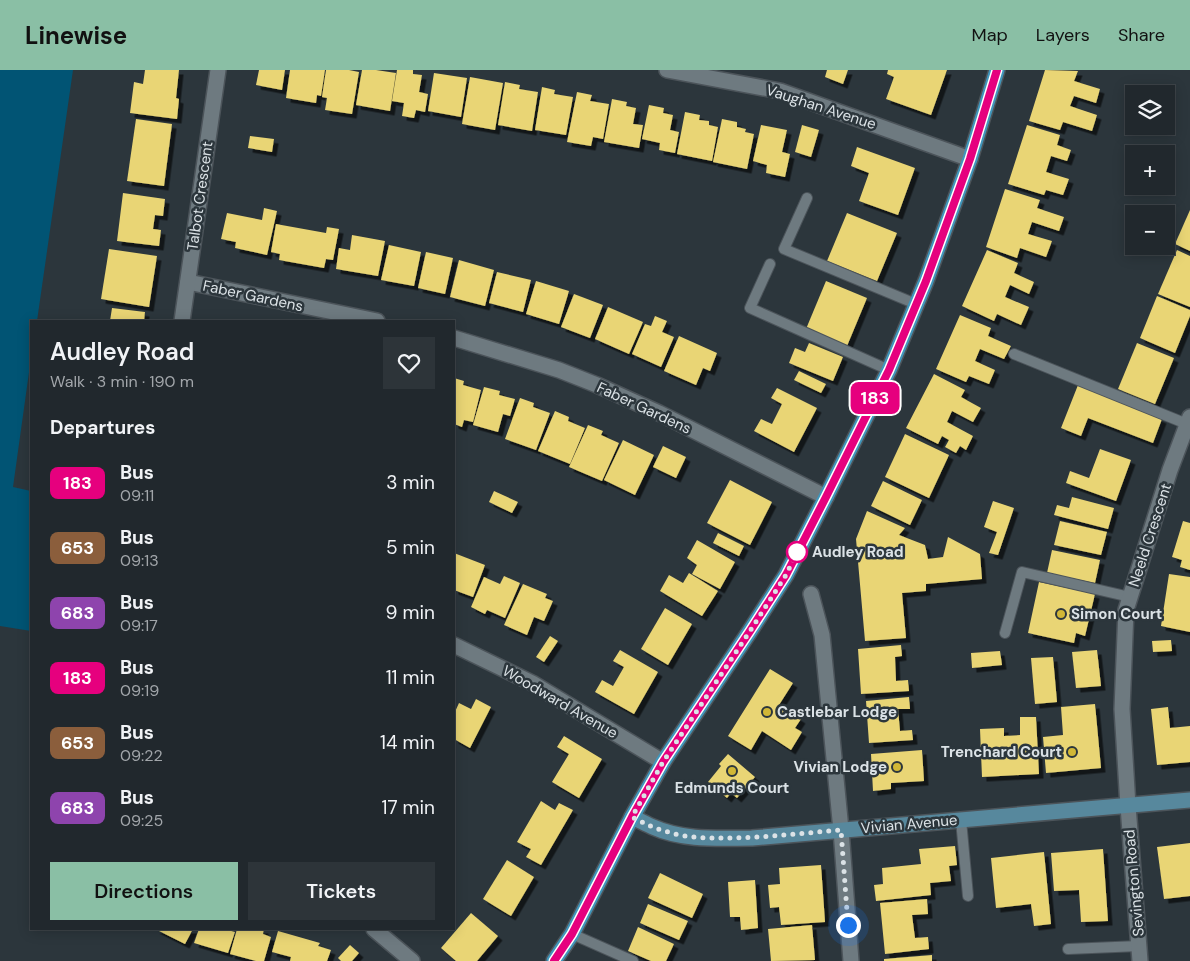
<!DOCTYPE html>
<meta charset="utf-8">
<style>
:root{--surface:#21282d;--page:#2d3439;--text:#f1f3f6;--muted:#a2a6aa;--line:#3e4449;--accent:#8abfa5}
body{margin:0;font-family:"DM Sans",sans-serif;background:var(--page);color:var(--text);height:100vh;display:flex;flex-direction:column;font-size:19px;white-space:nowrap}
*{box-sizing:border-box;margin:0}
p{font-size:16px;color:var(--muted)}
.icon{flex:none;width:28px;height:28px;fill:none;stroke:currentColor;stroke-width:2;stroke-linecap:round;stroke-linejoin:round}
.map{position:relative;flex:1;overflow:hidden}
.sheet{position:absolute;left:30px;top:250px;width:425px;height:610px;display:flex;flex-direction:column;background:var(--surface);border-radius:0px;box-shadow:0 2px 12px #0003,0 0 0 1px var(--line)}
.sheet>*{flex:none}
.badge{padding:0 10px;border-radius:8px;font-size:18px;line-height:32px}
.fabs{position:absolute;left:1125px;top:15px;display:grid;gap:10px}
.fabs a{display:grid;place-items:center;width:50px;height:50px;border-radius:0px;background:var(--surface);box-shadow:0 2px 12px #0003,0 0 0 1px var(--line);font-size:25px}
.you{position:absolute;width:25px;height:25px;margin:-12px;border:4px solid #fff;border-radius:50%;background:#1a73e8;box-shadow:0 0 0 8px #1a73e833}
.map>.badge{position:absolute;translate:-50% -50%;box-shadow:0 0 0 2px #fff}
h2{padding:0 20px;font-size:19px;line-height:45px}
.round{display:grid;place-items:center;flex:none;width:52px;height:52px;border-radius:0px;background:var(--page)}
.headline{display:flex;align-items:center;justify-content:space-between;height:85px;padding:0 20px}
h1{font-size:24px;font-weight:600;line-height:38px}
.button{display:flex;gap:10px;margin-top:auto;padding:10px 20px}
.button a{flex:1;height:58px;border-radius:0px;background:var(--accent);color:#111;font-size:20px;font-weight:600;line-height:58px;text-align:center}
.button a+a{background:var(--page);color:var(--text)}
ul{padding:0;list-style:none}
li{display:flex;align-items:center;gap:15px;height:65px;padding:0 20px}
li div{flex:1}
li b{display:block;font-size:19px}
li em{font-style:normal}
li .badge{min-width:55px;font-weight:700;text-align:center}
header{display:flex;align-items:center;gap:30px;box-sizing:border-box;height:70px;padding:0 25px;background:var(--accent);color:#111}
header strong{font-size:24px}
nav{display:flex;gap:28px;margin-inline-start:auto;font-size:18px}
.map>svg:first-child{display:block}
.green{fill:#015474}
.building{fill:#e9d575;filter:url(#shadow)}
.lines{fill:none;stroke-linecap:round;stroke-linejoin:round}
.lane-casing{stroke:#4c545a;stroke-width:12}
.street-casing{stroke:#4c545a;stroke-width:18}
.secondary-casing{stroke:#4c545a;stroke-width:18}
.primary-casing{stroke:#4c545a;stroke-width:18}
.lane{stroke:#6e7a80;stroke-width:10}
.street{stroke:#6e7a80;stroke-width:15}
.secondary{stroke:#57889d;stroke-width:15}
.primary{stroke:#4096bb;stroke-width:15}
.line-casing{stroke:#fff;stroke-width:11}
.line{stroke:#e6007e;stroke-width:8}
.walk{stroke:#dbe2e6;stroke-width:5;stroke-dasharray:0 9}
.stop-dot{fill:#fff;stroke:#e6007e;stroke-width:2.5}
.poi-dot{fill:#d1b736;stroke:#2c363c;stroke-width:2}
.labels{text-anchor:middle;stroke-width:5;stroke-linejoin:round;paint-order:stroke}
.street-label{font-size:15px;fill:#dbe2e6;stroke:#2c363c}
.stop-label{font-size:15px;font-weight:bold;fill:#dbe2e6;stroke:#2c363c;text-anchor:start}
.poi-label{font-size:15px;font-weight:bold;fill:#dbe2e6;stroke:#2c363c;text-anchor:start}
</style>
<header>
<strong>Linewise</strong>
<nav><a>Map</a><a>Layers</a><a>Share</a></nav>
</header>
<div class="map">
<svg width="1190" height="891" viewBox="0 0 1190 891">
<defs>
<filter id="shadow"><feDropShadow dx="4.5" dy="4.5" stdDeviation="0" flood-color="#0009"/></filter>
</defs>
<rect width="100%" height="100%" fill="#2c363c"/>
<polygon class="green" points="0,0 73,0 37,251 31,251 31,288 13,417 31,421 31,561 0,556"/>
<g class="building">
<polygon points="145,0 179,0 176,28 179,29 177,49 130,43 134,12 143,14"/>
<polygon points="259,0 285,0 282,20 256,15"/>
<polygon points="290,0 325,0 321,26 317,25 316,33 286,28"/>
<polygon points="326,0 349,0 359,2 352,44 325,40 327,28 322,27"/>
<polygon points="362,0 376,0 396,3 390,41 356,35"/>
<polygon points="397,0 413,0 413,4 422,5 419,22 428,24 425,42 416,40 414,48 402,46 404,33 392,31"/>
<polygon points="827,0 848,0 843,14 825,7"/>
<polygon points="888,0 947,0 931,45 886,29 894,7 887,4"/>
<polygon points="1045,0 1078,1 1074,11 1100,19 1096,33 1074,26 1070,36 1097,45 1092,61 1063,52 1060,60 1029,51"/>
<polygon points="434,3 467,8 461,47 428,41"/>
<polygon points="470,7 503,13 495,60 462,54"/>
<polygon points="505,12 520,15 519,19 538,22 532,61 498,55"/>
<polygon points="542,17 555,20 554,24 573,27 566,65 535,60"/>
<polygon points="577,22 592,25 590,31 609,34 603,69 593,67 591,76 567,72"/>
<polygon points="612,29 627,32 626,36 636,38 633,54 643,55 639,78 604,72"/>
<polygon points="649,35 664,38 663,43 673,45 670,60 679,62 675,83 659,80 660,73 642,69"/>
<polygon points="685,42 700,45 699,50 709,51 709,55 718,57 712,91 677,84"/>
<polygon points="136,49 172,54 164,116 127,111"/>
<polygon points="722,49 737,52 737,57 746,59 745,62 754,64 747,99 713,92"/>
<polygon points="761,55 787,60 782,82 790,84 785,107 766,103 767,95 753,91"/>
<polygon points="802,55 819,60 811,87 795,82"/>
<polygon points="1027,55 1060,65 1057,75 1071,80 1067,91 1051,86 1046,102 1069,109 1063,125 1046,120 1044,125 1008,114"/>
<polygon points="250,66 274,69 272,82 248,78"/>
<polygon points="857,77 915,98 898,145 859,131 869,103 851,96"/>
<polygon points="1005,119 1040,130 1037,138 1064,147 1059,161 1032,152 1028,164 1052,171 1046,187 1020,178 1017,188 986,177"/>
<polygon points="123,123 165,129 163,146 155,145 153,159 161,160 159,176 117,171"/>
<polygon points="264,138 277,141 267,185 235,178 236,172 221,169 227,143 262,150"/>
<polygon points="1190,140 1190,181 1175,174"/>
<polygon points="847,143 897,163 877,211 827,191"/>
<polygon points="276,154 326,163 327,157 339,159 333,190 326,189 324,198 279,190 280,184 271,182"/>
<polygon points="352,165 385,171 378,206 336,199 339,178 350,180"/>
<polygon points="389,175 421,182 414,216 381,210"/>
<polygon points="109,179 157,186 149,237 101,229"/>
<polygon points="987,180 1018,193 1014,203 1034,212 1029,224 1010,215 1005,227 1029,237 1021,255 997,244 994,251 962,236"/>
<polygon points="1177,180 1190,186 1190,237 1158,224"/>
<polygon points="426,182 453,188 445,224 418,218"/>
<polygon points="459,190 494,200 485,236 450,227"/>
<polygon points="497,202 531,210 523,242 489,233"/>
<polygon points="536,211 569,221 559,254 526,244"/>
<polygon points="826,211 867,228 847,276 806,259"/>
<polygon points="574,224 603,235 590,268 561,257"/>
<polygon points="1157,226 1190,240 1190,246 1175,283 1140,268"/>
<polygon points="608,237 643,252 629,284 595,269"/>
<polygon points="112,238 145,242 144,251 110,251"/>
<polygon points="960,245 991,258 988,266 1011,276 1004,289 980,279 975,291 995,300 989,314 969,306 966,312 936,299"/>
<polygon points="655,246 667,251 662,262 674,267 661,297 632,284 645,254 651,256"/>
<polygon points="679,266 717,283 710,301 703,298 696,315 664,301"/>
<polygon points="809,273 843,287 833,311 789,293 795,278 805,282"/>
<polygon points="1137,273 1174,288 1155,334 1118,319"/>
<polygon points="799,301 826,314 821,323 794,310"/>
<polygon points="934,304 965,320 961,327 981,338 973,352 952,341 947,352 973,366 966,380 960,376 956,383 945,377 949,370 942,366 938,374 906,358"/>
<polygon points="454,308 464,311 463,315 481,320 473,352 464,350 462,357 454,354"/>
<polygon points="1078,315 1162,349 1153,373 1088,348 1081,366 1061,358"/>
<polygon points="484,317 500,321 499,325 515,329 510,346 503,344 498,362 473,355"/>
<polygon points="777,318 817,338 794,382 754,361 761,349 772,354 782,334 771,328"/>
<polygon points="520,328 534,333 533,337 550,343 536,380 505,369"/>
<polygon points="555,341 569,347 568,351 585,358 570,394 538,381"/>
<polygon points="588,355 603,361 601,365 619,373 602,411 569,397"/>
<polygon points="905,364 949,385 929,428 885,407"/>
<polygon points="623,370 654,385 635,425 604,410"/>
<polygon points="663,376 686,387 676,408 653,397"/>
<polygon points="1100,379 1131,390 1116,431 1066,413 1070,401 1089,408"/>
<polygon points="730,410 772,432 750,475 707,453"/>
<polygon points="883,411 922,430 910,455 871,436"/>
<polygon points="494,421 518,432 512,443 489,432"/>
<polygon points="1072,427 1114,438 1108,459 1054,445 1057,435 1069,438"/>
<polygon points="993,431 1014,438 998,485 989,483 997,462 984,457"/>
<polygon points="867,441 905,458 899,465 925,475 928,489 943,487 948,467 980,484 982,509 926,514 926,521 902,523 906,568 865,571 856,469"/>
<polygon points="1060,451 1107,462 1101,485 1054,475"/>
<polygon points="1183,451 1190,453 1190,500 1180,497 1182,490 1172,487"/>
<polygon points="718,463 744,476 739,486 713,473"/>
<polygon points="697,470 735,492 720,519 692,504 697,495 687,488"/>
<polygon points="1052,480 1100,490 1095,513 1047,503"/>
<polygon points="454,483 485,495 473,527 454,520"/>
<polygon points="689,503 718,521 702,546 660,521 669,505 683,513"/>
<polygon points="1169,504 1190,507 1190,562 1161,556"/>
<polygon points="504,506 520,513 505,548 487,540 485,544 471,537 484,507 500,514"/>
<polygon points="1039,512 1095,524 1085,566 1076,563 1074,573 1028,563"/>
<polygon points="523,514 547,524 545,528 553,531 544,551 534,547 527,565 504,555"/>
<polygon points="665,538 692,554 668,595 641,579"/>
<polygon points="550,566 558,571 544,592 536,587"/>
<polygon points="1171,570 1172,581 1153,582 1152,571"/>
<polygon points="901,575 902,586 895,587 896,611 908,610 909,621 861,624 858,579"/>
<polygon points="620,580 658,602 634,644 595,622 602,610 613,616 624,597 613,591"/>
<polygon points="1097,580 1101,616 1076,618 1072,582"/>
<polygon points="1000,581 1002,595 972,598 971,583"/>
<polygon points="1053,587 1057,632 1035,634 1031,588"/>
<polygon points="770,599 793,613 779,635 801,649 795,658 802,662 791,680 762,661 751,680 728,666"/>
<polygon points="909,627 910,639 898,639 900,661 912,660 913,670 869,673 866,631"/>
<polygon points="476,629 491,637 470,678 454,669 454,644 459,633 471,639"/>
<polygon points="1095,634 1101,698 1046,703 1043,667 1063,665 1061,637"/>
<polygon points="1168,637 1170,658 1190,656 1190,692 1157,695 1151,639"/>
<polygon points="1020,647 1036,647 1039,704 982,707 980,659 1004,658 1004,666 1020,665"/>
<polygon points="564,666 602,689 579,728 552,712 569,684 557,677"/>
<polygon points="922,680 924,711 891,713 891,719 873,721 871,684"/>
<polygon points="728,684 755,707 737,728 731,723 727,728 708,712 721,696 719,694"/>
<polygon points="541,731 555,740 559,733 573,740 541,795 526,787 531,779 517,772"/>
<polygon points="1190,773 1190,826 1164,829 1157,777"/>
<polygon points="955,776 957,795 949,796 951,811 930,813 931,825 876,831 874,815 883,814 882,798 921,794 919,779"/>
<polygon points="1103,779 1108,851 1081,852 1079,820 1054,821 1051,783"/>
<polygon points="1044,782 1051,854 1034,856 1031,834 996,838 991,788"/>
<polygon points="507,790 534,807 511,846 483,829"/>
<polygon points="821,795 825,852 781,855 779,837 770,838 768,815 780,814 779,798"/>
<polygon points="660,803 703,824 692,848 648,828"/>
<polygon points="755,810 758,858 741,860 740,847 730,847 728,812"/>
<polygon points="927,829 928,844 912,845 915,868 928,867 929,879 885,884 880,833"/>
<polygon points="648,834 688,851 679,870 640,853"/>
<polygon points="471,843 498,866 477,891 456,891 441,878"/>
<polygon points="812,855 815,890 771,891 768,859"/>
<polygon points="638,857 674,874 666,891 651,891 628,881"/>
<polygon points="155,859 193,859 185,874"/>
<polygon points="199,859 224,859 235,862 228,883 194,873"/>
<polygon points="237,859 264,859 263,864 271,867 264,891 256,891 230,884"/>
<polygon points="278,861 320,873 318,876 331,880 327,891 290,891 291,887 272,882"/>
<polygon points="350,875 359,883 352,891 341,891 338,888"/>
<polygon points="932,885 932,891 884,891 884,889"/>
</g>
<g class="lines">
<g class="lane-casing">
<g id="lane">
<polyline points="807,128 784,179 916,234"/>
<polyline points="770,194 750,238 889,300"/>
<polyline points="1014,284 1187,354"/>
<polyline points="1005,563 1022,502 1130,527"/>
<polyline points="961,750 968,826"/>
<polyline points="572,864 633,891"/>
<polyline points="1068,879 1139,876"/>
</g>
</g>
<g class="street-casing">
<g id="street">
<polyline points="667,0 780,21 970,89"/>
<polyline points="188,212 377,251"/>
<polyline points="182,251 218,0"/>
<polyline points="454,268 559,300 597,315 659,343 826,427"/>
<polyline points="811,524 822,565 841,760 851,891"/>
<polyline points="454,575 532,613 663,692"/>
<polyline points="374,859 412,891"/>
<polyline points="1140,891 1128,736 1122,639 1126,540 1170,400 1190,347"/>
</g>
</g>
<g class="secondary-casing">
<path id="secondary" d="M632 747C639 750 646 754 653 757 684 771 720 768 752 768L1190 730"/>
</g>
<g class="primary-casing">
<polyline id="primary" points="554,891 572,864 632,747 663,692 750,561 786,505 826,427 889,300 926,211 970,89 997,0"/>
</g>
<use href="#lane" class="lane"/>
<use href="#street" class="street"/>
<use href="#secondary" class="secondary"/>
<use href="#primary" class="primary"/>
</g>
<g class="lines">
<g class="line-casing">
<polyline id="line" points="554,891 572,864 632,747 663,692 750,561 786,505 826,427 889,300 926,211 970,89 997,0"/>
</g>
<use href="#line" class="line"/>
<path class="walk" d="M797 482 786 505 750 561 663 692 632 747C644 753 655 759 668 762 686 768 706 768 725 768 764 768 803 763 841 760L848 855"/>
</g>
<circle class="stop-dot" cx="797" cy="482" r="10"/>
<g class="poi-dot">
<circle cx="1061" cy="544" r="5"/>
<circle cx="767" cy="642" r="5"/>
<circle cx="1072" cy="682" r="5"/>
<circle cx="897" cy="697" r="5"/>
<circle cx="732" cy="701" r="5"/>
</g>
<g class="labels">
<g class="street-label">
<text transform="translate(821 37) rotate(18)" y="5">Vaughan Avenue</text>
<text transform="translate(200 126) rotate(-82)" y="5">Talbot Crescent</text>
<text transform="translate(253 226) rotate(12)" y="5">Faber Gardens</text>
<text transform="translate(644 338) rotate(25)" y="5">Faber Gardens</text>
<text transform="translate(1150 465) rotate(-72)" y="5">Neeld Crescent</text>
<text transform="translate(560 632) rotate(30)" y="5">Woodward Avenue</text>
<text transform="translate(909 754) rotate(-5)" y="5">Vivian Avenue</text>
<text transform="translate(1134 813) rotate(-95)" y="5">Sevington Road</text>
</g>
<g class="stop-label">
<text x="812" y="487">Audley Road</text>
</g>
<g class="poi-label">
<text x="1071" y="549">Simon Court</text>
<text x="777" y="647">Castlebar Lodge</text>
<text x="1062" y="687" text-anchor="end">Trenchard Court</text>
<text x="887" y="702" text-anchor="end">Vivian Lodge</text>
<text x="732" y="723" text-anchor="middle">Edmunds Court</text>
</g>
</g>
</svg>
<div class="fabs">
<a><svg class="icon" aria-label="layers" viewBox="0 0 24 24"><path d="M12 4l9 5-9 5-9-5zM3 14l9 5 9-5"/></svg></a>
<a>+</a>
<a>−</a>
</div>
<div class="you" style="left:848px;top:855px"></div>
<b class="badge" style="left:875px;top:328px;background:#e6007e;color:#fff">183</b>
<section class="sheet">
<div class="headline"><div><h1>Audley Road</h1><p>Walk · 3 min · 190 m</p></div><a class="round"><svg class="icon" aria-label="heart" viewBox="0 0 24 24"><path d="M12 20l-8-8c-3-5 5-10 8-4 3-6 11-1 8 4z"/></svg></a></div>
<h2>Departures</h2>
<ul>
<li><span class="badge" style="background:#e6007e;color:#fff">183</span><div><b>Bus</b><p>09:11</p></div><em>3 min</em></li>
<li><span class="badge" style="background:#8b5e3c;color:#fff">653</span><div><b>Bus</b><p>09:13</p></div><em>5 min</em></li>
<li><span class="badge" style="background:#8e44ad;color:#fff">683</span><div><b>Bus</b><p>09:17</p></div><em>9 min</em></li>
<li><span class="badge" style="background:#e6007e;color:#fff">183</span><div><b>Bus</b><p>09:19</p></div><em>11 min</em></li>
<li><span class="badge" style="background:#8b5e3c;color:#fff">653</span><div><b>Bus</b><p>09:22</p></div><em>14 min</em></li>
<li><span class="badge" style="background:#8e44ad;color:#fff">683</span><div><b>Bus</b><p>09:25</p></div><em>17 min</em></li>
</ul>
<div class="button"><a>Directions</a><a>Tickets</a></div>
</section>
</div>
